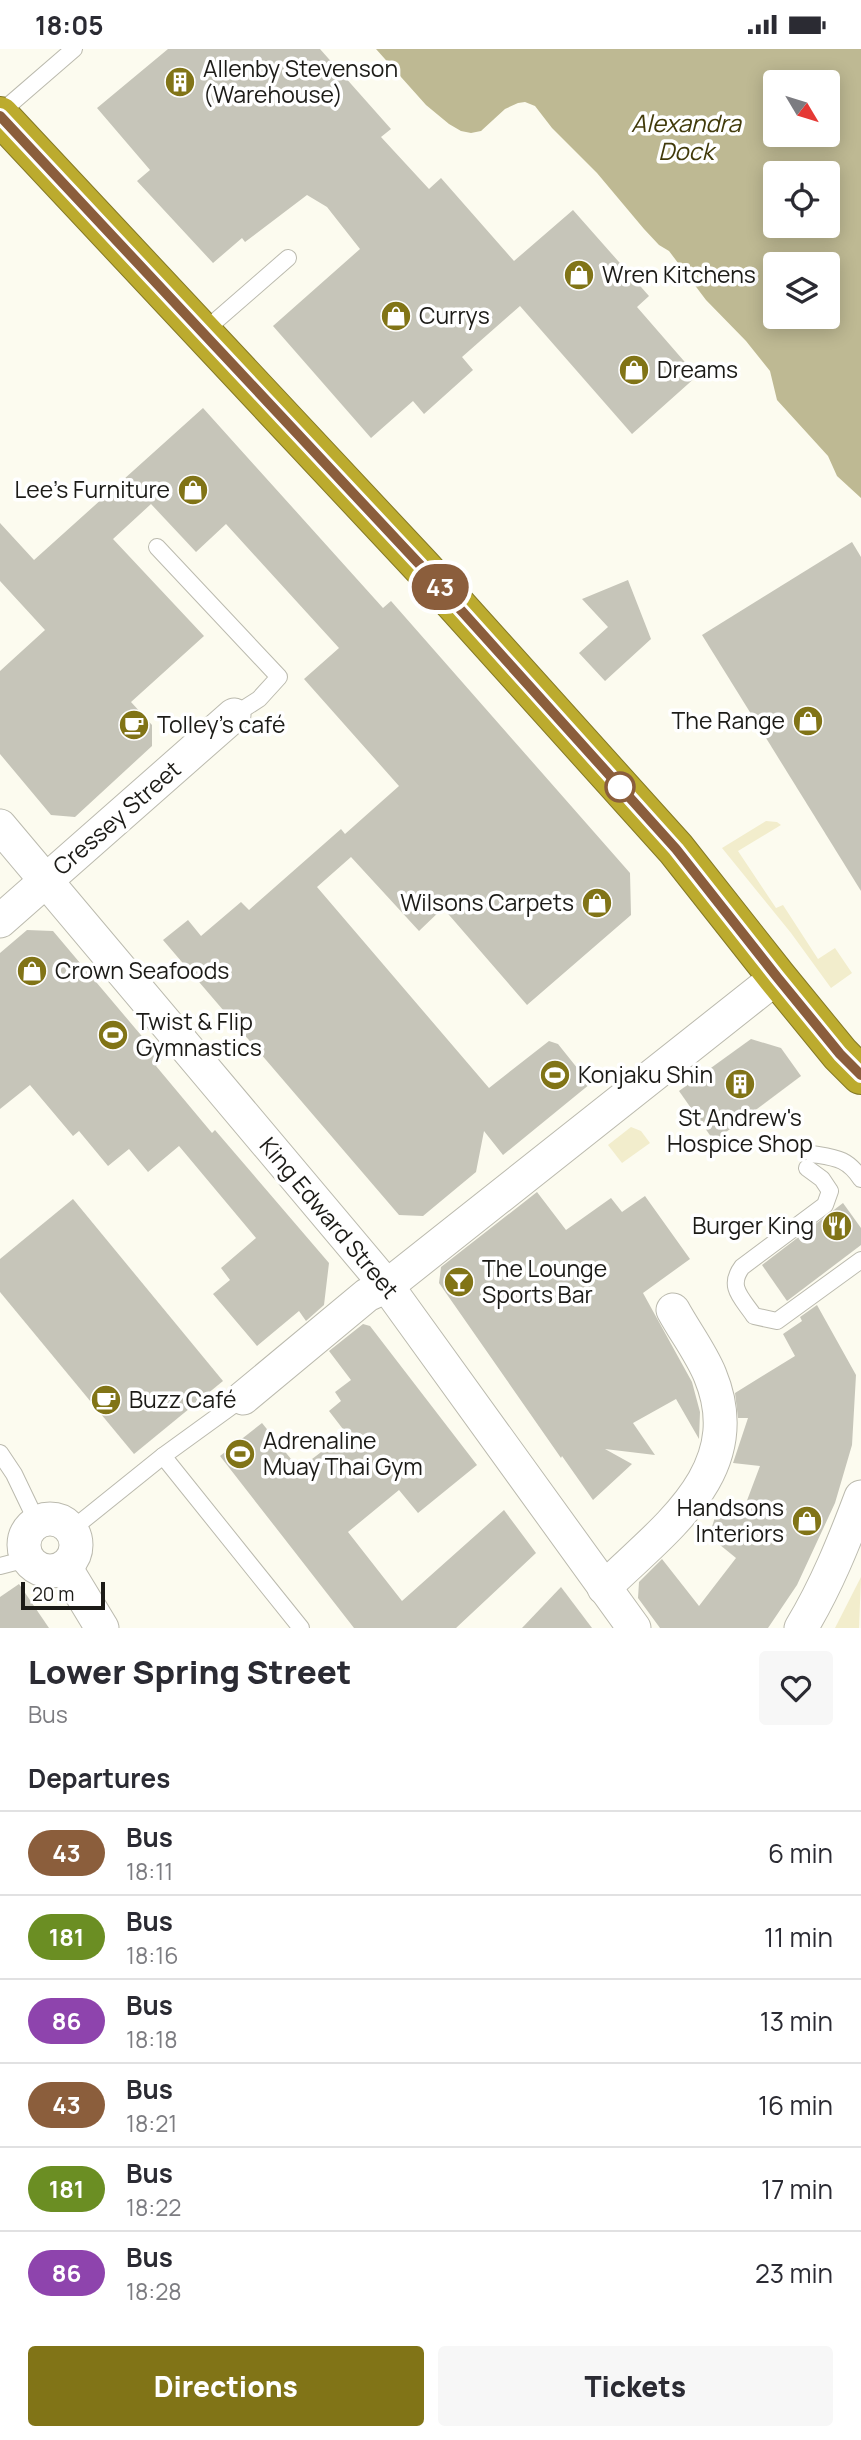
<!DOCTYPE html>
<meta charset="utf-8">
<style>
:root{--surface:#fff;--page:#f7f7f7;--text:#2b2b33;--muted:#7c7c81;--line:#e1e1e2;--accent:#817417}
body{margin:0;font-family:Manrope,sans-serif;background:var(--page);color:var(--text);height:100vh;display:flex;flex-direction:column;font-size:26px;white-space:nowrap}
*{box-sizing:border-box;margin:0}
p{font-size:23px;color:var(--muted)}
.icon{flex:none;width:38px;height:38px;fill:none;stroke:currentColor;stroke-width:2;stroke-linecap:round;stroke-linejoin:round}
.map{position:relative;height:1579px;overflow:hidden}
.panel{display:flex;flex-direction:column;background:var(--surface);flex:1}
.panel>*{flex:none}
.badge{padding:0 14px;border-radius:23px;font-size:24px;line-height:46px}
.needle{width:46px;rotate:128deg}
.controls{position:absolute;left:763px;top:21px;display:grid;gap:14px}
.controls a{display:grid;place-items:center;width:77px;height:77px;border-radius:7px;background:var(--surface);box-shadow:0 4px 18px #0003;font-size:35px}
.scale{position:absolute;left:21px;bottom:18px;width:84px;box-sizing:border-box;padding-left:7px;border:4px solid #1c1b17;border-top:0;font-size:19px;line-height:24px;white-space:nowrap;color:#1c1b17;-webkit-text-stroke:5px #fff;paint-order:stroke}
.map>.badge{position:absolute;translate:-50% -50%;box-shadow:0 0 0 4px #fff}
h2{padding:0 28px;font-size:26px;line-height:63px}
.round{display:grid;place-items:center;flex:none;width:74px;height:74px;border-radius:7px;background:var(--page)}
.overview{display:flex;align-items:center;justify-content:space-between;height:119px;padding:0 28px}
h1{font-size:33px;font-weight:800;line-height:52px}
.primary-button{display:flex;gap:14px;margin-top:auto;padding:14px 28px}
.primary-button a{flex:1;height:80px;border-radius:7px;background:var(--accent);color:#fff;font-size:28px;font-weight:800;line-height:80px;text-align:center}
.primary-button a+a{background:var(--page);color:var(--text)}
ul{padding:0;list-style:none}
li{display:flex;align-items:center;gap:21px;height:84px;padding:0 28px;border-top:2px solid var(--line)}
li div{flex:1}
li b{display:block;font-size:26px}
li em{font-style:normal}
li .badge{min-width:77px;font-weight:700;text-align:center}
.status{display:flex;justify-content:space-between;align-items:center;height:49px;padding:0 35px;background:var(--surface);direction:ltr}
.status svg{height:19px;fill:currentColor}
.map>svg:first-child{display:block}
.green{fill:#f2edcc}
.water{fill:#beb993;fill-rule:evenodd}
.building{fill:#c6c5b9}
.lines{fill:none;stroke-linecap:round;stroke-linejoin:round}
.lane-casing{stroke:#bbbaae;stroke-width:18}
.street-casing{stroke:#bbbaae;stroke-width:35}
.highway-casing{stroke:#847926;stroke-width:40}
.lane{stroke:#fff;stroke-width:16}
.street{stroke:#fff;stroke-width:33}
.highway{stroke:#bcab2e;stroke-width:38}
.line-casing{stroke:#fff;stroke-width:16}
.line{stroke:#8b5e3c;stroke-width:10}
.stop-dot{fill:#fff;stroke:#8b5e3c;stroke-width:3.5}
.labels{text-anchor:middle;stroke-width:7;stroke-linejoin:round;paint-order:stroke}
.poi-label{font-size:23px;fill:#1c1b17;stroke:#fff;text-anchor:start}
.street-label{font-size:23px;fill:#1c1b17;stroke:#fff}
.water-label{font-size:24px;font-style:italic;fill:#413a0a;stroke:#fff}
</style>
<div class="status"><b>18:05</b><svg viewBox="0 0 49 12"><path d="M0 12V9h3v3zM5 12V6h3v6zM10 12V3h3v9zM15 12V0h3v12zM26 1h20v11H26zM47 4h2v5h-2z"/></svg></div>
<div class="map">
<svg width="861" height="1579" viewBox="0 0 861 1579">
<rect width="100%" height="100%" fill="#fcfbef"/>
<g class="green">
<polygon points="766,772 777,773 781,776 738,802 776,859 783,856 818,910 835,899 852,924 831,939 791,884 722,799"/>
<polygon points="631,1078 641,1082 650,1094 622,1114 608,1096"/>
<polygon points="861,1528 859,1579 835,1579"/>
</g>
<path class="water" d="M376 0H861V449L837 427 828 407 777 351 770 322 746 292 706 251 669 202 659 196 644 180 597 124 552 79 535 57 525 53 518 54 505 60 481 82 471 84 461 82 449 75 426 56ZM775 33H828V86H775ZM775 124H828V177H775ZM775 215H828V268H775Z"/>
<g class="building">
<polygon points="168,0 320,0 391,80 381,88 429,140 441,129 514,212 573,161 649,247 637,258 697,327 632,385 520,257 462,308 473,321 424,365 413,352 371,389 273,277 360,200 327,158 307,146 245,193 242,189 213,214 137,132 150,121 97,59"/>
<polygon points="203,359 383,559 391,552 630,824 631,866 527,956 443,859 419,882 351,808 317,838 489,1039 549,992 558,995 590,1035 503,1106 484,1082 476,1123 423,1167 399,1166 163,891 188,871 201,887 241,853 249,861 341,780 345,785 399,737 304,630 339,599 226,475 196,503 151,455 113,490 204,587 131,653 152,676 152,697 75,768 51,766 0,705 0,622 45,581 0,532 0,474 34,511"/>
<polygon points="852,493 861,508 861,842 702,586"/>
<polygon points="628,531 651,590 605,632 579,604 608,578 582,550"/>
<polygon points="27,881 53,882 162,1011 156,1017 212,1084 215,1081 329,1214 324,1256 306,1272 299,1262 257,1297 213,1245 230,1231 221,1219 256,1189 179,1097 148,1123 129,1100 108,1117 79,1082 73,1087 30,1036 0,1060 0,904"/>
<polygon points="751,990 781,999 801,1027 714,1092 679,1042"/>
<polygon points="537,1143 566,1181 611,1149 622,1163 645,1147 690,1210 643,1244 692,1333 700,1363 699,1390 676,1350 633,1374 655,1406 605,1400 632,1415 593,1451 562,1407 561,1409 439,1234 441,1218"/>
<polygon points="73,1150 223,1332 134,1405 0,1243 0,1210"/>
<polygon points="843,1154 861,1179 861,1196 787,1252 762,1216"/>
<polygon points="817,1256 856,1326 852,1396 835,1454 797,1536 768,1579 660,1579 638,1549 639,1533 662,1510 699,1557 736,1509 709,1487 718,1459 740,1470 760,1417 733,1414 748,1369 738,1369 735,1344 795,1307 783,1285 802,1272 800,1268"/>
<polygon points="363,1275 370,1277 477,1416 418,1464 399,1441 348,1483 402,1552 504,1461 536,1504 456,1579 354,1579 220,1407 262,1374 299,1420 346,1384 329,1362 341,1352 335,1343 351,1331 329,1302"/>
<polygon points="19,1535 49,1579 0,1579 0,1548"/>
<polygon points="561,1538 592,1579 522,1579"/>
</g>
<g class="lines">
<g class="lane-casing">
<g id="lane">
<polyline points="0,64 74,0"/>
<polyline points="203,283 288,209"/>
<polyline points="157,498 279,628 259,650 234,666"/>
<path d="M812 1105C836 1109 847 1109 861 1130"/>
<path d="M807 1119 822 1130 830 1142 825 1156 742 1218C727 1238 742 1249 754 1267L777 1272 861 1211"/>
<polyline points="0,1404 14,1425 37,1473"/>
<polyline points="163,1407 301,1579"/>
<polyline points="71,1481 163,1407 243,1349"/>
<polyline points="0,1517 27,1510"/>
</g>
</g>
<g class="street-casing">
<g id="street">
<polyline points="0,777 387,1237 634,1579"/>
<polyline points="0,872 234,666"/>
<polyline points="243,1349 367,1246 387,1237 777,928"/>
<circle cx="50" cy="1496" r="26"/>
<polyline points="65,1518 102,1579"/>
<path d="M604 1539C664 1480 750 1422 710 1326 701 1304 685 1283 673 1261"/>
<path d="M801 1579C826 1538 844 1493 861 1448"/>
</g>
</g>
<g class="highway-casing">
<polyline id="highway" points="0,67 423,519 676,800 777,928 840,1005 861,1026"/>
</g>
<use href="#lane" class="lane"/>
<use href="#street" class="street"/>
<use href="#highway" class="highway"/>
</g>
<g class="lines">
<g class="line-casing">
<polyline id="line" points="0,67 423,519 676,800 777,928 840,1005 861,1026"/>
</g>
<use href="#line" class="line"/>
</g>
<defs>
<g id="building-disc" transform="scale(1.575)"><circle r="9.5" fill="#817417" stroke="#fff"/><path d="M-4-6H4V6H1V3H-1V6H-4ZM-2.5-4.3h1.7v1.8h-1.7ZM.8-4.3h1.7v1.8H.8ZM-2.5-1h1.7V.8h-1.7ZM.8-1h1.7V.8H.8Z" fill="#fff"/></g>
<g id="shop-disc" transform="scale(1.575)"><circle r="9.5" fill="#817417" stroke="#fff"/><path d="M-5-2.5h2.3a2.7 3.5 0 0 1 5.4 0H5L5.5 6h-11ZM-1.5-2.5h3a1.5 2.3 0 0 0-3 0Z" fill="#fff"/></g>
<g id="cafe-disc" transform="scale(1.575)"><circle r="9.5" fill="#817417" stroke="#fff"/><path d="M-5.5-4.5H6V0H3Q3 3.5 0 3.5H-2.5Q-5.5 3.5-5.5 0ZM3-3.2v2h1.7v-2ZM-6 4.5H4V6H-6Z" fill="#fff"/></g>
<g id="stadium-disc" transform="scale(1.575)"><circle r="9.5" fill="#817417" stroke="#fff"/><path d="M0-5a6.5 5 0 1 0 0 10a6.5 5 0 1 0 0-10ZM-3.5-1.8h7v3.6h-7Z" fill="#fff"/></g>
<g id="restaurant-disc" transform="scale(1.575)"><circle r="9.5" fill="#817417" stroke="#fff"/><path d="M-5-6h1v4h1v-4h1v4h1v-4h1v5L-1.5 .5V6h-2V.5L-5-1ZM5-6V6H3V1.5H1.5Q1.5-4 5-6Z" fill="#fff"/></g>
<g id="bar-disc" transform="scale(1.575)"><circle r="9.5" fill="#817417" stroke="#fff"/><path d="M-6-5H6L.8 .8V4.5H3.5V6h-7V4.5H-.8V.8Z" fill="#fff"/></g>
</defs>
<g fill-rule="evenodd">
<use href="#building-disc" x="180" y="33"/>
<use href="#shop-disc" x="579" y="226"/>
<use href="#shop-disc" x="396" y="267"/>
<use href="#shop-disc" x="634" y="321"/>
<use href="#shop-disc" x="193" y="441"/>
<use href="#shop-disc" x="808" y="672"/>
<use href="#cafe-disc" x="134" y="676"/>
<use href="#shop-disc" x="597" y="854"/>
<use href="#shop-disc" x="32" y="922"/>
<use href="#stadium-disc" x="113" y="986"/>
<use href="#stadium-disc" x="555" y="1026"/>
<use href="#building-disc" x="740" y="1035"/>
<use href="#restaurant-disc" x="837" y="1177"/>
<use href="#bar-disc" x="459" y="1233"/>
<use href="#cafe-disc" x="106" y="1351"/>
<use href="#stadium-disc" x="240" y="1405"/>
<use href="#shop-disc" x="807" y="1472"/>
</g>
<circle class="stop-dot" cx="620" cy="738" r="14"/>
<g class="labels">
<g class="poi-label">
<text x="203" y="28">Allenby Stevenson<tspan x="203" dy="26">(Warehouse)</tspan></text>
<text x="602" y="234">Wren Kitchens</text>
<text x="419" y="275">Currys</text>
<text x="657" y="329">Dreams</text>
<text x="170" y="449" text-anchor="end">Lee's Furniture</text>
<text x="785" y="680" text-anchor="end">The Range</text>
<text x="157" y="684">Tolley's café</text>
<text x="574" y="862" text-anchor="end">Wilsons Carpets</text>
<text x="55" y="930">Crown Seafoods</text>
<text x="136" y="981">Twist &amp; Flip<tspan x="136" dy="26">Gymnastics</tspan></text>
<text x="578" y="1034">Konjaku Shin</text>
<text x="740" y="1077" text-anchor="middle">St Andrew's<tspan x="740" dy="26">Hospice Shop</tspan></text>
<text x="814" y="1185" text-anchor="end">Burger King</text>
<text x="482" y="1228">The Lounge<tspan x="482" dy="26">Sports Bar</tspan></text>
<text x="129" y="1359">Buzz Café</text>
<text x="263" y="1400">Adrenaline<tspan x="263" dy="26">Muay Thai Gym</tspan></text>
<text x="784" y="1467" text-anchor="end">Handsons<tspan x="784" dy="26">Interiors</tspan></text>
</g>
<g class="street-label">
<text transform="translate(117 769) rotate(-41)" y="8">Cressey Street</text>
<text transform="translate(329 1169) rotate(50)" y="8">King Edward Street</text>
</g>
<g class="water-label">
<text x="686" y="83">Alexandra<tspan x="686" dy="28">Dock</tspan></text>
</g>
</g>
</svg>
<div class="controls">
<a><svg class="needle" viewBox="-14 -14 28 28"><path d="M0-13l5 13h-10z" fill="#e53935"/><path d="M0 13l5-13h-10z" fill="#7c7c81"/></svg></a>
<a><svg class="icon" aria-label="locate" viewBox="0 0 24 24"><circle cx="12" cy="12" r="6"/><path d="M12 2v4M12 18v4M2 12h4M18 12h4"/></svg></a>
<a><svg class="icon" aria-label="layers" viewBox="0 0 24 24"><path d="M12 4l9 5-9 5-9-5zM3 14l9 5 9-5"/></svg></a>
</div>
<div class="scale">20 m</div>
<b class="badge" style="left:440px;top:538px;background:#8b5e3c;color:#fff">43</b>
</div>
<section class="panel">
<div class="overview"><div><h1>Lower Spring Street</h1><p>Bus</p></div><a class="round"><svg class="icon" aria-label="heart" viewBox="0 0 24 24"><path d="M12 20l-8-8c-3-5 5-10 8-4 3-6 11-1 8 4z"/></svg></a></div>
<h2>Departures</h2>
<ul>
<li><span class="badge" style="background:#8b5e3c;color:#fff">43</span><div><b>Bus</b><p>18:11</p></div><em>6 min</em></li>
<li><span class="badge" style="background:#6b8e23;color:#fff">181</span><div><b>Bus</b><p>18:16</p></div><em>11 min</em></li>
<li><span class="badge" style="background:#8e44ad;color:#fff">86</span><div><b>Bus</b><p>18:18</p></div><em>13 min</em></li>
<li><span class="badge" style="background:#8b5e3c;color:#fff">43</span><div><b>Bus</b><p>18:21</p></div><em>16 min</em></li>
<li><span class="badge" style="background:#6b8e23;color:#fff">181</span><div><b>Bus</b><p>18:22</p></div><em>17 min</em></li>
<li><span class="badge" style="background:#8e44ad;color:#fff">86</span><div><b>Bus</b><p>18:28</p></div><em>23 min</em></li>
</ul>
<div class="primary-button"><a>Directions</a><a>Tickets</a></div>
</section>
